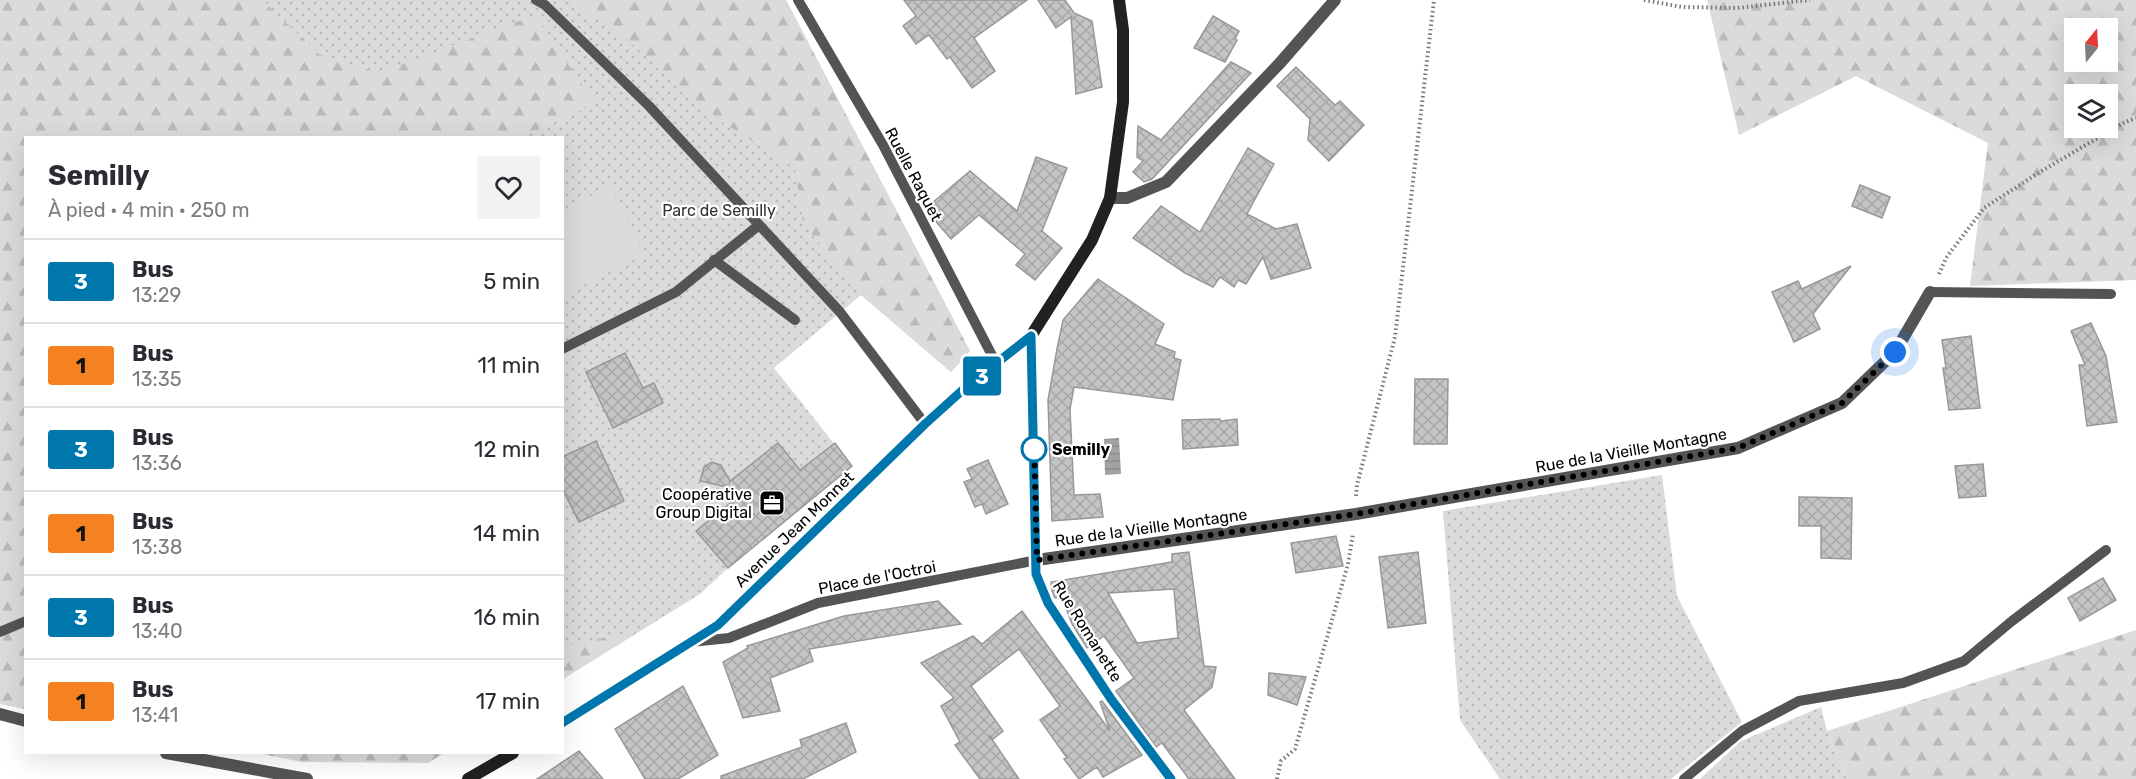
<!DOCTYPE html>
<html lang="fr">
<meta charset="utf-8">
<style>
:root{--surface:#fff;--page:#f2f2f3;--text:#2b2b33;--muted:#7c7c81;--line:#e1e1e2}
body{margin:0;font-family:Rubik,sans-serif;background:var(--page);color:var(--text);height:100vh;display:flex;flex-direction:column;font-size:22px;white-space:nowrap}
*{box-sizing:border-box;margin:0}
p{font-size:20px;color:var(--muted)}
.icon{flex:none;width:33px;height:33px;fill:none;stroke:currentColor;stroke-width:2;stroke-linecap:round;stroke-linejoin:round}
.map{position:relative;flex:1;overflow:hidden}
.panel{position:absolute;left:24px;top:136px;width:540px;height:618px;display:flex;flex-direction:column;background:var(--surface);border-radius:0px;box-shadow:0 6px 24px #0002}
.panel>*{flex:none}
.badge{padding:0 12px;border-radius:4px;font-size:21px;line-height:39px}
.needle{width:39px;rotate:18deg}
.fabs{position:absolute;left:2064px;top:18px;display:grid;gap:12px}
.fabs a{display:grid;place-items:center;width:54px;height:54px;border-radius:0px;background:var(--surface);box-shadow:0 6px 24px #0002;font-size:30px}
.you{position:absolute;width:30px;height:30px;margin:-15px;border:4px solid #fff;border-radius:50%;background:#1a73e8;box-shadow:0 0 0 9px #1a73e833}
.map>.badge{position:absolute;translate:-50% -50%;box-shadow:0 0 0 3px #fff}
.round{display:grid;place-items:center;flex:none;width:63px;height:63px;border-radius:0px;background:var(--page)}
.headline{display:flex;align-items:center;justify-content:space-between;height:102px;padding:0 24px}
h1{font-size:28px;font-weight:700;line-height:45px}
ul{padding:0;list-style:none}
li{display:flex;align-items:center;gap:18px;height:84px;padding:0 24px;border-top:2px solid var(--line)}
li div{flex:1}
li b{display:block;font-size:22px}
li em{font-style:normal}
li .badge{min-width:66px;font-weight:700;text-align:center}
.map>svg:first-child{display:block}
.grass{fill:url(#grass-dots)}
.forest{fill:url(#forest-firs);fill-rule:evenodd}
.garden{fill:#dbdbdb}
.water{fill:url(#water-rules)}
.building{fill:url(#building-cross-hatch);stroke:#989898;stroke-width:1.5;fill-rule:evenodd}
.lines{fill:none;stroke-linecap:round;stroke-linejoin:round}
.path{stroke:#767676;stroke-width:4;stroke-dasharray:1.5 3;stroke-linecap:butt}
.lane{stroke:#545454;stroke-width:10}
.street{stroke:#545454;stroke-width:12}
.secondary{stroke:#212121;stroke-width:12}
.line-casing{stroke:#fff;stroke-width:14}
.line{stroke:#0077ac;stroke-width:9}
.walk{stroke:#000;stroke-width:6;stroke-dasharray:0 10.8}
.stop-dot{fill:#fff;stroke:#0077ac;stroke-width:3}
.labels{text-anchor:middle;stroke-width:4.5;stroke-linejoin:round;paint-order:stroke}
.street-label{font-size:16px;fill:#000;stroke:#fff}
.park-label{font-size:16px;fill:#323232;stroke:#fff}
.stop-label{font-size:16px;font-weight:bold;fill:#000;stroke:#fff;text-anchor:start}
.poi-label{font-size:16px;fill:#000;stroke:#fff;text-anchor:end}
</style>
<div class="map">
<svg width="2136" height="779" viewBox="0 0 2136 779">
<defs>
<pattern id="grass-dots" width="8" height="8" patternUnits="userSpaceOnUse" patternTransform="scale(1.5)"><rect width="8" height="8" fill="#dbdbdb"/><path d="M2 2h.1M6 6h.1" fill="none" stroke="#bababa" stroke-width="1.8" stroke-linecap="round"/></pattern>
<pattern id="forest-firs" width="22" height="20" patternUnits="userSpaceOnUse" patternTransform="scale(1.5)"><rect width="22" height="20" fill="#dbdbdb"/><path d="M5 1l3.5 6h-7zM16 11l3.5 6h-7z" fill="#bababa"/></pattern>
<pattern id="water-rules" width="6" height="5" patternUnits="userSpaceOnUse" patternTransform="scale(1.5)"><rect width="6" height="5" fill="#a2a2a2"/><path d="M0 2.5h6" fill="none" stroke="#8a8a8a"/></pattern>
<pattern id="building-cross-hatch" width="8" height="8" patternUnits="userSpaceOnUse" patternTransform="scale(1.5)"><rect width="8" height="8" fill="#c4c4c4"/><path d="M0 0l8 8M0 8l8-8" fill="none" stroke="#a7a7a7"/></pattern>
</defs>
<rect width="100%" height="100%" fill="#fff"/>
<g class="grass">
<polygon points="0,0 786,0 970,351 951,372 861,295 774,368 852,466 728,568 700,594 563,679 562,138 26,138 25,709 0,704"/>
<polygon points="1662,475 1677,596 1742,722 1671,779 1500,779 1460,720 1443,511"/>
<polygon points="1821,707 1827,731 1847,779 1700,779 1741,741"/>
</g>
<g class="forest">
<polygon points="1,0 262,0 319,54 379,73 535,15 595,104 518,138 26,138 25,709 0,704"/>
<polygon points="564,0 786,0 970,351 951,372 861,295 803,223 795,168 719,120 616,30"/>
<path d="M1707 0H2136V280L1970 286 1988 143 1856 76 1739 135ZM2108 28V62H2074V28ZM2108 94V128H2074V94Z"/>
<polygon points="643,629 563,679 563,647"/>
<polygon points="2136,630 2136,779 1847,779 1827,731"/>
<polygon points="257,753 444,753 428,763 302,762"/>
</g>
<polygon class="garden" points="611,186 645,254 563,296 563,210"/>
<polygon class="water" points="1119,438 1121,474 1105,475 1104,439"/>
<g class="building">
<polygon points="904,0 1027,0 974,38 995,71 972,88 950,57 947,59 929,35 916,44 903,26 916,16"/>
<polygon points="1038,0 1065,0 1074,13 1092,21 1102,87 1076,94 1071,17 1056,28"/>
<polygon points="1213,16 1239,31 1235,39 1237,40 1225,62 1194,48"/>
<polygon points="1231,62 1251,73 1152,179 1144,182 1133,172 1143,161 1137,157 1138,126 1161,140"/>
<polygon points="1296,67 1335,105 1340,101 1364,125 1329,161 1308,140 1310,119 1277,86"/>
<polygon points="1248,148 1274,164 1247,214 1276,229 1297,224 1311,268 1271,279 1263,257 1246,284 1238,280 1234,287 1220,277 1213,287 1185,273 1133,238 1161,206 1200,232"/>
<polygon points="1036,157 1067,168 1042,231 1062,248 1035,280 1016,265 1025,254 979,215 951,239 925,209 970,171 1017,211"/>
<polygon points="1860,185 1890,197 1882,218 1852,206"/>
<polygon points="1851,266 1813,314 1820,329 1794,342 1772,292 1798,281 1802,289"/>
<polygon points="1098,279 1164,324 1155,344 1175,352 1174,358 1181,360 1173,400 1074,387 1070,409 1074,495 1100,494 1103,517 1052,521 1048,400 1057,349 1063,320"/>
<polygon points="2091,323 2106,356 2117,422 2087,426 2079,365 2085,365 2071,331"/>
<polygon points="1971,336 1980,408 1949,410 1943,368 1946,368 1942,340"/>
<polygon points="625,353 643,388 654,383 663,403 613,428 586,372"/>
<polygon points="1415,379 1448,379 1447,444 1414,444"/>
<polygon points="1220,419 1221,421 1237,419 1238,445 1183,449 1182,420"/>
<polygon points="596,441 624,501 579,522 562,488 562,457"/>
<polygon points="778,443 800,470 835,443 852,466 728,568 696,531 745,491 700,481 704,467 712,462 721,465 730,481"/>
<polygon points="988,460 1008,504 986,514 982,504 975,507 964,482 972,479 967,469"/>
<polygon points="1983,464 1986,496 1959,498 1955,466"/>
<polygon points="1799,497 1852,498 1851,559 1821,558 1821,526 1799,526"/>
<polygon points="1336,536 1343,566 1296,573 1291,543"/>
<path d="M1189 552 1204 666 1216 667 1212 687 1184 710 1235 779H1189L1162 743 1156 747 1116 691 1134 678 1104 636 1087 648 1072 624 1062 597 1055 598 1052 591 1051 582 1172 562V554ZM1174 589 1178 638 1137 643 1108 593Z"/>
<polygon points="1418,552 1426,623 1388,628 1379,557"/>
<polygon points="2103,578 2116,600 2080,621 2068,598"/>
<polygon points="938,601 961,624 809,649 813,661 770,678 780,711 743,718 723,662 748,648 747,646 844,616"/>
<polygon points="1022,611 1110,731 1100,702 1102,701 1142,755 1103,777 1097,767 1079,779 1064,759 1067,758 1040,720 1060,706 1019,649 971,686 1003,731 993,739 989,735 1019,779 980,779 955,745 960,742 941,706 954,698 921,663 973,636 982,644"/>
<polygon points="1269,673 1306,677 1297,705 1268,695"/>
<polygon points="683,686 718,755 678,779 645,779 615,729"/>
<polygon points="846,723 856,752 803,779 721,779 721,776 802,747 800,740"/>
<polygon points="579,751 603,779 537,779"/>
</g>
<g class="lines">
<g class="path">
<polyline points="1644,0 1682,7 1737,8 1810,0"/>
<polyline points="1939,274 1946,258 1984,208 2040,172 2125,122 2136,118"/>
<polyline points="1356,496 1357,485 1395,337 1434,0"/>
<polyline points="1277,779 1281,761 1295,749 1348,564 1353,534"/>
</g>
<g class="lane">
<polyline points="536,0 545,5 649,106 840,312 925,424"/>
<polyline points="798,0 883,145 997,365"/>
<polyline points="714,260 795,320"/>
<polyline points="1930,292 2111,294"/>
<polyline points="562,349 676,292 759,225"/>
<polyline points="0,632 26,621"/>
<polyline points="691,642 729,638 818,603 1037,560"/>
<polyline points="1684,779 1742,731 1799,701 1903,683 1964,661 2012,621 2106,550"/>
</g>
<g class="street">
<polyline points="1110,198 1127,198 1166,182 1280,63 1335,0"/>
<polyline points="1031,336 1036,574 1048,603 1111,699 1170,779"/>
<polyline points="1037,560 1356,514 1738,448 1842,403 1895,352 1930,292"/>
<polyline points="0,714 26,721"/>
<polyline points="166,753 307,779"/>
</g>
<g class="secondary">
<polyline points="562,723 719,625 925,424 966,387 1031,336 1092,240 1110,198 1123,102 1123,30 1119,0"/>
<polyline points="468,779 513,753"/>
</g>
</g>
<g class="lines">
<g class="line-casing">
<polyline id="line" points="562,723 718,625 925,424 966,387 1031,336 1036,574 1048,603 1111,699 1171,779"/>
</g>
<use href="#line" class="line"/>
<polyline class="walk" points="1034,449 1034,441 1037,560 1356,514 1738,448 1842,403 1895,352"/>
</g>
<defs>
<g id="office-square" transform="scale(1.35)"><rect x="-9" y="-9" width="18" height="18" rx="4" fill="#000" stroke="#fff"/><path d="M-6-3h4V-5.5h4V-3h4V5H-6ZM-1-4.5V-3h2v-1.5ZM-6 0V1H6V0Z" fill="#fff"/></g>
</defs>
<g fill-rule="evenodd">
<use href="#office-square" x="772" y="503"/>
</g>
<circle class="stop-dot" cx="1034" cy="449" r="12"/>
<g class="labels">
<g class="street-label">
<text transform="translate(914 174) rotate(62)" y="6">Ruelle Raquet</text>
<text transform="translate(1631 450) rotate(-10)" y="6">Rue de la Vieille Montagne</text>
<text transform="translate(1151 527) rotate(-8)" y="6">Rue de la Vieille Montagne</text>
<text transform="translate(794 529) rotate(-44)" y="6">Avenue Jean Monnet</text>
<text transform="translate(877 577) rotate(-11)" y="6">Place de l'Octroi</text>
<text transform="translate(1088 631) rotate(58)" y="6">Rue Romanette</text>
</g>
<g class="park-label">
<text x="719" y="216">Parc de Semilly</text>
</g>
<g class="stop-label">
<text x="1052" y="455">Semilly</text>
</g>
<g class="poi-label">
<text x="752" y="500">Coopérative<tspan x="752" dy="18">Group Digital</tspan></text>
</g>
</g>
</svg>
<div class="fabs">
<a><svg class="needle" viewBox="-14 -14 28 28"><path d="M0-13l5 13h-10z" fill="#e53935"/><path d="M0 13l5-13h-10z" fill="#7c7c81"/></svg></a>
<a><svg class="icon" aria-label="layers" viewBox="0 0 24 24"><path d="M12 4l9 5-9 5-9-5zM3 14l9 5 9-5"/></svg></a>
</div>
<div class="you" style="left:1895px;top:352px"></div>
<b class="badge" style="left:982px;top:376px;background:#0077ac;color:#fff">3</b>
<section class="panel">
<div class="headline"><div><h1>Semilly</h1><p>À pied · 4 min · 250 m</p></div><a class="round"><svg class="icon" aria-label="heart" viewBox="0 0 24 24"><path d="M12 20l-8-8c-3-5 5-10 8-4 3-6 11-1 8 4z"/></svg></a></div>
<ul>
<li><span class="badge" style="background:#0077ac;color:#fff">3</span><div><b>Bus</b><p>13:29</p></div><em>5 min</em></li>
<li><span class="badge" style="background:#f58220;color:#111">1</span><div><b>Bus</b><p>13:35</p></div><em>11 min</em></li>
<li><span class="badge" style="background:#0077ac;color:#fff">3</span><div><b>Bus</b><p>13:36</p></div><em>12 min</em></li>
<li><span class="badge" style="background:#f58220;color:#111">1</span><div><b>Bus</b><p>13:38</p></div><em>14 min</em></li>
<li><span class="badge" style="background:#0077ac;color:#fff">3</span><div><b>Bus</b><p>13:40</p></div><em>16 min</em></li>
<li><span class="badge" style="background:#f58220;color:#111">1</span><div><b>Bus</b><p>13:41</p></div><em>17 min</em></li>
</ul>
</section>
</div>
